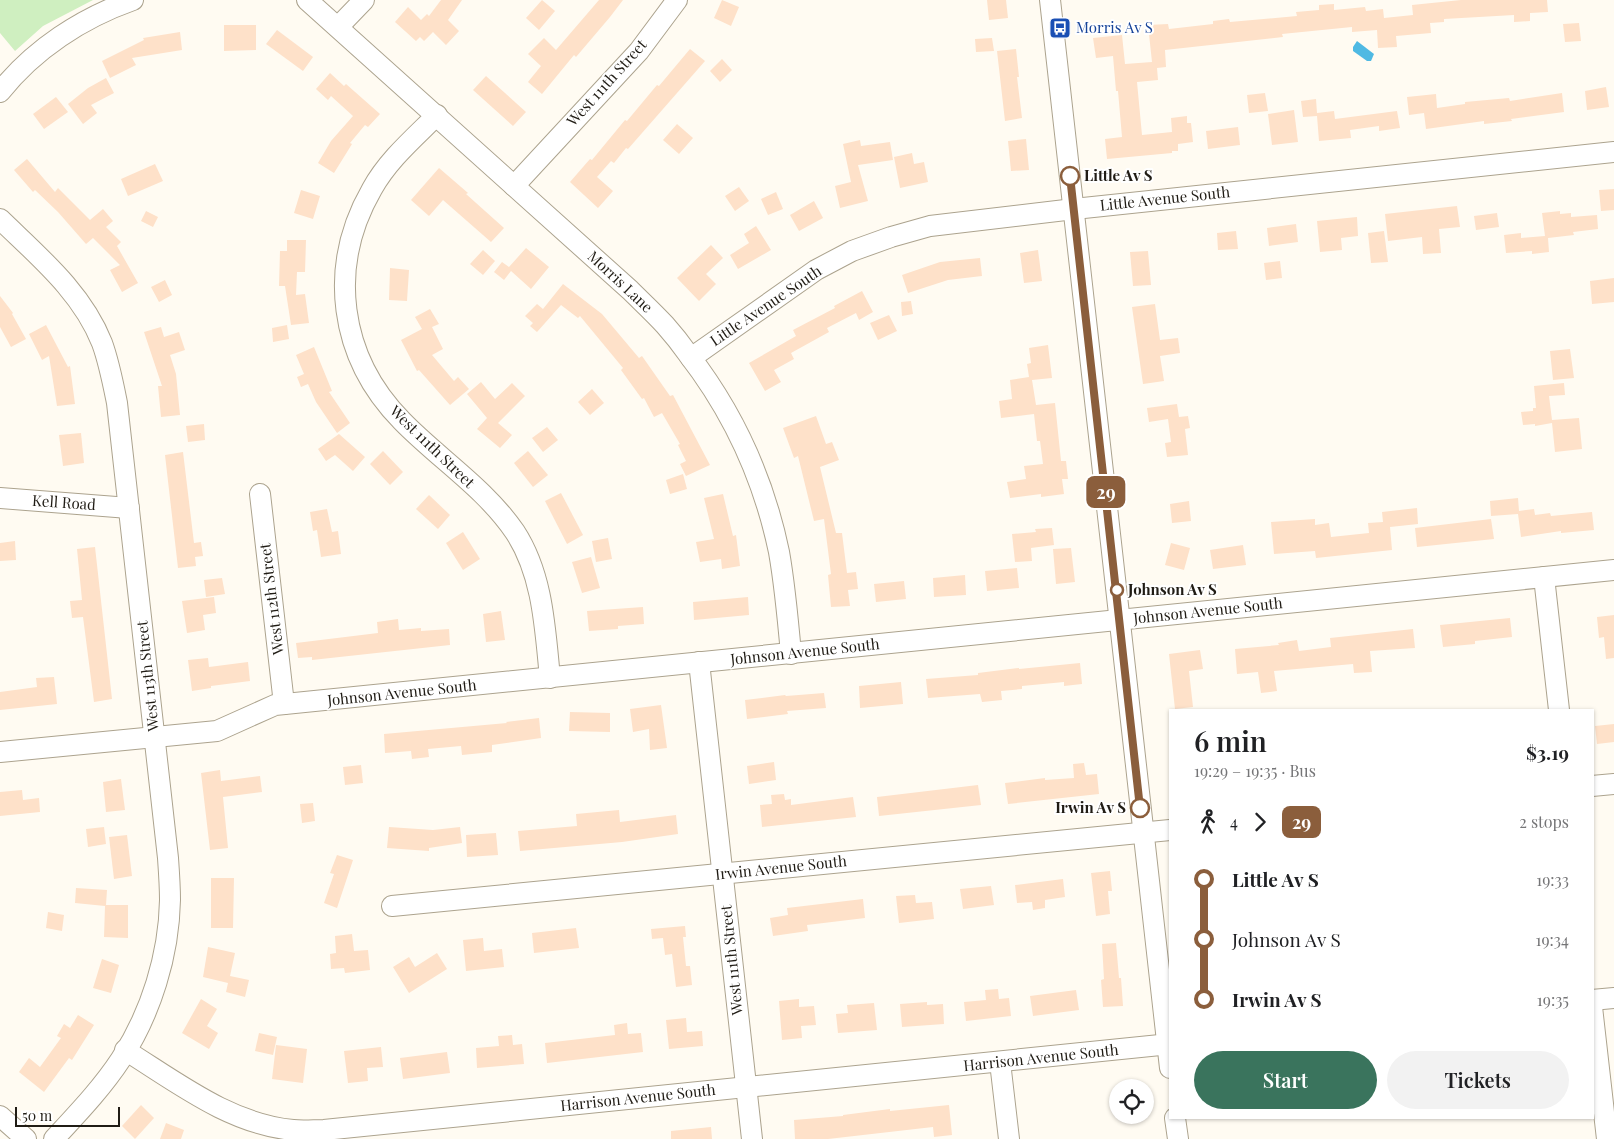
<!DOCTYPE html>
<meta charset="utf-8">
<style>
:root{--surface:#fff;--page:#f2f2f2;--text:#202124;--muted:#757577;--accent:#3a745d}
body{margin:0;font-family:"Playfair Display",serif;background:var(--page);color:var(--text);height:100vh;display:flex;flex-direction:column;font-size:19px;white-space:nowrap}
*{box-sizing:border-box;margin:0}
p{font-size:16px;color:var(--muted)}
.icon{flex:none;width:28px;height:28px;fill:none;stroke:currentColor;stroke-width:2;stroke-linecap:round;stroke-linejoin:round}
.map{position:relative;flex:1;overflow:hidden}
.drawer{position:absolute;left:1169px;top:709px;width:425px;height:410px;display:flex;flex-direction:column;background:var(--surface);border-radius:0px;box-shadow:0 1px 4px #0004}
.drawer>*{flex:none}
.badge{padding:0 10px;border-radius:8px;font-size:18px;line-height:32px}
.buttons{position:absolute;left:1109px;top:1079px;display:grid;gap:10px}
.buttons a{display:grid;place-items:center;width:45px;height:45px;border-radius:50%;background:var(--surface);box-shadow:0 1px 4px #0004;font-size:25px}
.scale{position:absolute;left:15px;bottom:12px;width:105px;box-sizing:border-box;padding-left:5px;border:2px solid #201c15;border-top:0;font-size:14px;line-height:18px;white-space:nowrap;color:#201c15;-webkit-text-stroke:4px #fff;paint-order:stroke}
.map>.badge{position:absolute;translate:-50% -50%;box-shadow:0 0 0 2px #fff}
.legs{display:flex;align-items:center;gap:8px;height:55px;padding:0 25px;font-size:16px}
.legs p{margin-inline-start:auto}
.headline{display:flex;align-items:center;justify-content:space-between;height:85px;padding:0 25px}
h1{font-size:28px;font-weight:600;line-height:38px}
.primary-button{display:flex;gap:10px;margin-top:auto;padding:10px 25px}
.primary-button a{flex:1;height:58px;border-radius:30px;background:var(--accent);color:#fff;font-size:20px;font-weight:600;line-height:58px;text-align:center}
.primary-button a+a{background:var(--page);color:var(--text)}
ul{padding:0 25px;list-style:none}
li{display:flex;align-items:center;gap:18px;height:60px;font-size:19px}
li i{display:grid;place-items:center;width:8px;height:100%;margin:0 6px;background:currentColor}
li i::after{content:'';width:12px;height:12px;margin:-6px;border:4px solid;border-radius:50%;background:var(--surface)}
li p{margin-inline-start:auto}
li:first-child i{background:linear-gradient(#0000 50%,currentColor 0)}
li:last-child i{background:linear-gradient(currentColor 50%,#0000 0)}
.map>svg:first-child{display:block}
.green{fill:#cfefc0}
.water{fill:#4fb9e3}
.building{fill:#fee1c9}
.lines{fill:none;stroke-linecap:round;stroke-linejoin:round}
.minor-casing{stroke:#aca38e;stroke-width:22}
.minor{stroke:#fff;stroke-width:20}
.line-1-casing{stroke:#fff;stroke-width:11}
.line-1{stroke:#8b5e3c;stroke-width:8}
.stop-1-dot{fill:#fff;stroke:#8b5e3c;stroke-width:2.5}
.labels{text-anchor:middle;stroke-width:4;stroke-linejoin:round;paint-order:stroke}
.transit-label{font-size:15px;fill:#164399;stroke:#fff;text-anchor:start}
.street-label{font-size:15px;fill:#201c15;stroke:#fff}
.stop-label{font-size:15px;font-weight:bold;fill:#201c15;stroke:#fff;text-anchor:start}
</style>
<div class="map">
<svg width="1614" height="1139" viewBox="0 0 1614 1139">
<rect width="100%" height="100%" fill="#fffbf2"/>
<polygon class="green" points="0,0 93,0 43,26 15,51 0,33"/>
<polygon class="water" points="1357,41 1374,54 1371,61 1367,61 1353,51 1353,47"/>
<g class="building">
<polygon points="441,0 462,0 448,20 459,31 446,45 433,32 424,41 420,37 416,41 395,22 408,7 421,20 427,14 429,16"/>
<polygon points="542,0 555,11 539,30 526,18"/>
<polygon points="599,0 623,0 610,17 576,57 574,55 542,94 528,82 541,66 528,54 544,38 556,50"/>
<polygon points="722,0 739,7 731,26 714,18"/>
<polygon points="987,0 1006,0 1008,18 989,20"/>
<polygon points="1461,0 1547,0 1548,12 1530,13 1530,21 1514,22 1514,15 1444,19 1444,22 1430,23 1431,33 1396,36 1397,47 1378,48 1377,30 1352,32 1352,27 1282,34 1283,37 1165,50 1166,67 1157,68 1158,80 1137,82 1142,135 1172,132 1171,118 1187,116 1187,123 1191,123 1193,142 1178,144 1178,151 1172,151 1172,153 1107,159 1105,139 1122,137 1118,91 1116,91 1113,56 1096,58 1093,38 1122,35 1125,64 1152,62 1148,25 1168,24 1169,29 1213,24 1213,21 1229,19 1230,22 1297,16 1296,12 1319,10 1319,5 1334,4 1334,10 1365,7 1366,11 1383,9 1384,18 1413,15 1412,5"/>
<polygon points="1579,23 1581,41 1565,42 1563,24"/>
<polygon points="224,25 256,25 256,50 224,51"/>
<polygon points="277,30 313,57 303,71 266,44"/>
<polygon points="180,32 182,50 132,58 136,65 110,78 102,61 144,40 143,38"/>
<polygon points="992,38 994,51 976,52 975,39"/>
<polygon points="690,49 705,61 628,149 626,148 614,163 611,161 597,177 613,191 598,208 570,182 590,159 592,160 625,120 627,121 657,85 659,86"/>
<polygon points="1016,49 1019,77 1017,77 1022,118 1005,121 997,51"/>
<polygon points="722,59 732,70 720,82 710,71"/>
<polygon points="330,73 344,86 346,84 380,114 368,127 365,125 350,143 352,144 334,173 318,163 331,141 353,116 331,96 328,100 316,89"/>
<polygon points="486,76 526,112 513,126 473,90"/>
<polygon points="106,78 114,93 91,105 97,113 83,124 68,104 88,88"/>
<polygon points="1606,87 1609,107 1587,110 1585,91"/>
<polygon points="1265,93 1268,111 1249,113 1247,95"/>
<polygon points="1562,93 1564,112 1511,119 1512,121 1484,124 1484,121 1426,129 1424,113 1409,115 1407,97 1436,94 1437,108 1465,104 1465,102 1509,98 1510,101"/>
<polygon points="56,97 68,112 44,129 33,114"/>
<polygon points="1316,99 1317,113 1334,111 1335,119 1397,111 1400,128 1379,131 1379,126 1350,130 1351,138 1319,141 1317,116 1303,117 1301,101"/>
<polygon points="1294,110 1298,142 1272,145 1268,114"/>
<polygon points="677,124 693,138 679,154 663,140"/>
<polygon points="1238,127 1240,145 1208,149 1206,131"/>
<polygon points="1026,139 1029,170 1011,171 1008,141"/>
<polygon points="860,140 861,146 890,142 893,160 858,165 868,201 840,208 835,186 851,182 843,144"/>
<polygon points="912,153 914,164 924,162 928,182 900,188 894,157"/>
<polygon points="27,159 55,192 58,188 90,220 103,209 113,221 106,227 121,242 117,246 138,283 122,292 110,270 120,265 93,238 86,244 58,212 35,190 33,192 14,170"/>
<polygon points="155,164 163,181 128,196 121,179"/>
<polygon points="439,168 468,193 466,194 504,228 491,242 443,200 429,216 411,200"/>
<polygon points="739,187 749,201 735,211 725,196"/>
<polygon points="1614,189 1614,210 1601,211 1599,190"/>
<polygon points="301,190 320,196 313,219 294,213"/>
<polygon points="776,192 783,209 768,215 761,199"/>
<polygon points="814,201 823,218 799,231 790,215"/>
<polygon points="1457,206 1460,227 1439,229 1441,253 1423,254 1422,237 1388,241 1385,214"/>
<polygon points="146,211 158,217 153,227 141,221"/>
<polygon points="1560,211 1560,214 1571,213 1571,217 1597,215 1598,229 1573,232 1574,235 1548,238 1549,252 1532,254 1532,251 1506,253 1504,235 1521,233 1521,238 1545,236 1542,213"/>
<polygon points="1497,213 1499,227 1476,230 1474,216"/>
<polygon points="1357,217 1358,236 1341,238 1342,250 1320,252 1317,221"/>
<polygon points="1296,224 1298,242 1269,246 1267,228"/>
<polygon points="756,226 771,250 738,269 730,255 749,243 744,234"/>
<polygon points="1236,231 1238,249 1218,250 1217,233"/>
<polygon points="1384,231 1388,262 1371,263 1368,233"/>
<polygon points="287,240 306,240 305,272 297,272 296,295 305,294 309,323 291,325 285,286 279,286 280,251 287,251"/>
<polygon points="711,245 723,258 706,274 716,284 699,301 677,278"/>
<polygon points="526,248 549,267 531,289 511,271 504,280 494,272 502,262 509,267"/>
<polygon points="483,250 495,261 483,275 470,264"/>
<polygon points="1038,250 1042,281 1024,283 1020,253"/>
<polygon points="1148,251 1151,285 1133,286 1130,252"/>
<polygon points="980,258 982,276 948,280 908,293 902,275 940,262"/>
<polygon points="1280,261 1282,278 1266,280 1264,263"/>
<polygon points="390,268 409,270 407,301 389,300"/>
<polygon points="1614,278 1614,302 1592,304 1590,281"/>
<polygon points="165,280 172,295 159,302 151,287"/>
<polygon points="563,284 602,314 639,358 642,356 670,396 673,395 710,465 686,476 680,464 686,461 678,445 680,444 662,413 654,417 644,398 642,399 621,370 623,368 580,316 578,318 561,305 537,332 530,326 533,323 525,316 537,304 543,309"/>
<polygon points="862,291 873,312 859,320 856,313 827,328 829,332 791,353 794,359 774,370 781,382 765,391 749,363 796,336 793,330 835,308 834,306"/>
<polygon points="0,296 13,313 12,314 26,339 11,347 0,327"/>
<polygon points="911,301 913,314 902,316 901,302"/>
<polygon points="1155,304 1160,340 1178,338 1180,353 1160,356 1164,381 1143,384 1132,307"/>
<polygon points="430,309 439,324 432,327 443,349 432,355 454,381 458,377 469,389 450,405 419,370 417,371 401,340 422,329 415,317"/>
<polygon points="889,315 897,331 878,340 870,323"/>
<polygon points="46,325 68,367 70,366 75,404 57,406 49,356 42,360 29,334"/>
<polygon points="287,325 289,339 273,342 272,328"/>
<polygon points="161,327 164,337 179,332 185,350 170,355 176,374 180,415 161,417 158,386 162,386 144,332"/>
<polygon points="1048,345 1052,378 1032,380 1036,405 1055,403 1061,461 1066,461 1068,479 1062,479 1064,494 1041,497 1041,494 1010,498 1007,482 1026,479 1024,466 1043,464 1040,441 1037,441 1034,414 1001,418 999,401 1012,399 1010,380 1029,377 1027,364 1031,363 1029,348"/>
<polygon points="314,347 332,391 329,392 350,423 337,433 316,402 308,384 301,387 297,377 304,374 296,355"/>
<polygon points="1570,349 1574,378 1553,380 1550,351"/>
<polygon points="481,382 495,399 512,383 525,396 498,423 512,435 500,448 477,429 487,418 467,394"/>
<polygon points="1564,383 1565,395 1549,396 1552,420 1579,418 1582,449 1555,452 1552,423 1535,426 1535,424 1523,425 1521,412 1533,411 1533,408 1536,408 1534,386"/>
<polygon points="592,389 604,403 590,415 578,402"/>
<polygon points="1177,404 1179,417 1188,416 1190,428 1185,429 1188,455 1167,457 1165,443 1171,442 1168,419 1149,422 1147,408"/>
<polygon points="816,416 826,444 832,442 839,460 820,467 836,533 842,533 847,573 856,572 858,589 848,590 850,606 831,607 828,575 831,574 824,519 814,521 798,456 794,458 783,428"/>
<polygon points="204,424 205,440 188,442 186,426"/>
<polygon points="547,427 558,440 543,452 532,438"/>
<polygon points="81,433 84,463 63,466 59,435"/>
<polygon points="339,434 365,457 353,471 335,455 326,461 318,449"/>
<polygon points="383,451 403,472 390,485 370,464"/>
<polygon points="528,451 548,475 533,487 514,463"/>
<polygon points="183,452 194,543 201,542 203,556 195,557 196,566 178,568 165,455"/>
<polygon points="683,474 687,489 670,494 666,480"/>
<polygon points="561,493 583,535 567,544 545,501"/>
<polygon points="723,494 733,536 736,535 740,566 722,569 721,559 700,562 696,542 714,539 704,498"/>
<polygon points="429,495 450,515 438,529 416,509"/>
<polygon points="1518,498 1519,511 1534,509 1535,515 1550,513 1551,516 1592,512 1594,530 1561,533 1561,531 1521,537 1518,514 1491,516 1490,501"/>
<polygon points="1189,501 1191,521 1172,523 1170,504"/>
<polygon points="1417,508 1418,524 1390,527 1392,550 1316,558 1315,551 1274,554 1271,522 1315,519 1315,525 1329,523 1331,537 1369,533 1368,523 1383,522 1382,512"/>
<polygon points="327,509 332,532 338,531 341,554 321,557 317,530 313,531 310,512"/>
<polygon points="1491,519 1494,539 1417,547 1415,528"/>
<polygon points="1052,528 1054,545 1031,548 1032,561 1015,562 1012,534 1036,532 1035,529"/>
<polygon points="463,532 480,559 463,570 446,543"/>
<polygon points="608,538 612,559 596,562 592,541"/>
<polygon points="15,541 16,560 0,561 0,543"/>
<polygon points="1171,543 1190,548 1184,570 1165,565"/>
<polygon points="1243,545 1246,565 1213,569 1210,550"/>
<polygon points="95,547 112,699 94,702 83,617 72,618 70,601 82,600 77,549"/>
<polygon points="1071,548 1075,582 1056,584 1053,549"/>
<polygon points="591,557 600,588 582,593 572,562"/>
<polygon points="1017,568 1019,588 987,591 985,571"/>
<polygon points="965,575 966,595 934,597 933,578"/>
<polygon points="222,578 225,594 206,597 204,580"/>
<polygon points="904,581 906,599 876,602 874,584"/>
<polygon points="214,597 216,613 203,615 205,630 187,633 182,601"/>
<polygon points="748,597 749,615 694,620 693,602"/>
<polygon points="643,607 644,624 618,626 618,629 589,631 587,611"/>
<polygon points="501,611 505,640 486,642 483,614"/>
<polygon points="1614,615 1614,658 1606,659 1604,637 1599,638 1597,617"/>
<polygon points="1510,618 1512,637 1475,641 1475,644 1443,647 1440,625"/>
<polygon points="398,619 399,630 421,628 421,631 449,629 450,645 312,660 312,657 298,658 296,643 378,633 377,622"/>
<polygon points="1413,629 1415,648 1370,651 1372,672 1354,673 1353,664 1274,671 1277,691 1261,693 1258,672 1237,674 1235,649 1279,645 1278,643 1297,640 1299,651 1331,647 1330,638"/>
<polygon points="1200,650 1203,669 1189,671 1193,707 1175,709 1169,654"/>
<polygon points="208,658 209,667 248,662 250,681 211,686 211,688 192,691 188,660"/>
<polygon points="1080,663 1082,684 1064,686 1064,682 1022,686 1022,689 1001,691 1002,700 982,702 980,694 928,698 926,679 978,675 978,673 1019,668 1019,669"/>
<polygon points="54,677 57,704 0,710 0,692 37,687 36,678"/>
<polygon points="901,682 903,704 860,708 859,686"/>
<polygon points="824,693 826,708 787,711 788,714 747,719 745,700 785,695 786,696"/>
<polygon points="661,705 667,748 650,750 649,729 633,732 630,709"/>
<polygon points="570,712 610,713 610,732 569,731"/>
<polygon points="539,718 541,738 492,745 492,752 462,755 461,746 428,749 429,757 412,759 411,751 385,753 384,734 507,723 506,722"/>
<polygon points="1614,724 1614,742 1597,744 1595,726"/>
<polygon points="774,762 776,780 749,784 747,766"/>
<polygon points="1084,763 1086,775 1097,774 1099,794 1008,804 1005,783 1045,778 1045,780 1074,778 1073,764"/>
<polygon points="361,765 363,783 345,785 343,767"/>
<polygon points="220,770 221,781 260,776 262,792 223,797 228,848 210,850 201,773"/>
<polygon points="121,779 125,810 106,812 103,782"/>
<polygon points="978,785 981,805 879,816 877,797"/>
<polygon points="22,790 23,800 39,798 40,812 0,816 0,792"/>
<polygon points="784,794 785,800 791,799 791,805 853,797 856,817 762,827 760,805 772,804 771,795"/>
<polygon points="313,803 315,821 302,823 300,804"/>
<polygon points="619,810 620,822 676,815 678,834 622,842 520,851 518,831 577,826 576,814"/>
<polygon points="104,827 106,844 88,847 86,829"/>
<polygon points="389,827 433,830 460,827 462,843 429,848 429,851 387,848"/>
<polygon points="496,833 498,855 467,857 466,835"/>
<polygon points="127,835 132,876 114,879 109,837"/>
<polygon points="337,855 353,860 337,908 324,903 334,874 330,873"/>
<polygon points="1110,871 1112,891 1108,891 1110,914 1096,916 1091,873"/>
<polygon points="211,878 234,878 233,928 211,928"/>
<polygon points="1063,879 1065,897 1045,900 1045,908 1033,910 1032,902 1017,903 1015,885"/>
<polygon points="991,886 994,905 963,909 960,889"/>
<polygon points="76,888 107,890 106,905 128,905 128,938 104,937 105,906 75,903"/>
<polygon points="915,895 916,903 932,902 934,919 899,923 896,896"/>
<polygon points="863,899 865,918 807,925 808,931 773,936 770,918 788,915 787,908"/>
<polygon points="48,912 64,915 62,931 46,928"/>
<polygon points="685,926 686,937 683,937 686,966 690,966 692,985 676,987 672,954 665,955 663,938 652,939 651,929"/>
<polygon points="576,928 579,948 534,953 532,933"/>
<polygon points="352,934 354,951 368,950 370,970 345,973 344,968 331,969 330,954 336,953 335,936"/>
<polygon points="483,938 484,951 502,949 504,967 466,971 463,940"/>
<polygon points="1116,943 1119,978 1121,978 1123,1006 1103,1007 1101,980 1104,979 1102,944"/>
<polygon points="208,947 235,953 230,976 249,980 245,997 226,992 228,983 203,977"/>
<polygon points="437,953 447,969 409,993 393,967 409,957 415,967"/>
<polygon points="102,959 119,965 111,993 93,988"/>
<polygon points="998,989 999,999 1009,998 1011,1016 966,1021 964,1002 986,1000 985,990"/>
<polygon points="1076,990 1079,1010 1033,1016 1030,996"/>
<polygon points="201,999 217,1009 207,1026 218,1033 209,1049 182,1033"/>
<polygon points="799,999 799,1007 814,1006 816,1025 801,1026 802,1038 782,1040 779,1001"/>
<polygon points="927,1002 927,1005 943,1004 944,1024 902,1027 900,1004"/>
<polygon points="874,1003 877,1030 838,1033 836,1014 848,1013 847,1005"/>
<polygon points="78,1015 94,1025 72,1060 69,1058 44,1092 19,1072 29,1058 40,1067 61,1038 57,1036 64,1024 70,1028"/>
<polygon points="686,1018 687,1032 702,1031 703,1046 669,1049 666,1020"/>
<polygon points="627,1023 628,1034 641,1033 643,1052 547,1063 545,1043 615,1035 614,1025"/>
<polygon points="259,1033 277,1037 273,1055 255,1051"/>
<polygon points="512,1035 513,1045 522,1044 524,1064 477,1068 476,1048 499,1046 498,1036"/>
<polygon points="276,1045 307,1049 303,1083 272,1079"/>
<polygon points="381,1047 383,1067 367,1068 368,1081 348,1083 344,1051"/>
<polygon points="447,1052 450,1073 403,1079 400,1058"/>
<polygon points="141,1105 154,1118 135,1139 122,1126"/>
<polygon points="949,1105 952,1135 934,1137 933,1127 828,1139 795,1139 794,1120 843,1116 843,1115 890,1109 890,1111"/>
<polygon points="166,1123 184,1130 181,1139 160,1139"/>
<polygon points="711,1127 712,1139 671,1139 671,1131"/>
</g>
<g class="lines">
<g class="minor-casing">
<g id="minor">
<path d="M307 0 630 290C641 301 654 313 665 325 673 334 681 344 688 354 733 412 764 480 779 552 785 586 788 620 791 654"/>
<polyline points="1050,0 1170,1068"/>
<polyline points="338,27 364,0"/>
<path d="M0 92C34 49 82 18 133 0"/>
<path d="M437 115C414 138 388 160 372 189 327 267 339 357 402 421 439 459 485 488 515 532 543 575 545 628 550 678"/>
<polyline points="514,186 639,51 677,0"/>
<path d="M0 219C38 256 82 292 102 343 109 362 113 383 117 403L168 858C169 872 170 886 170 900 169 955 151 1013 121 1059 102 1088 78 1113 54 1139"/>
<polyline points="691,358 816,270 852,251 891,237 930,226 1074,209 1614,152"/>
<polyline points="260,494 284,704"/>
<polyline points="0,498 129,508"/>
<polyline points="1544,577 1559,710"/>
<polyline points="699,662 752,1139"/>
<polyline points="0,752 217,731 275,705 1614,570"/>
<polyline points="1592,786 1614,784"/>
<polyline points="392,906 1170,830"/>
<polyline points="1592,1000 1614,998"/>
<polyline points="1592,1007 1607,1139"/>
<path d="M125 1050C178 1083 230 1124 293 1130 303 1131 314 1130 324 1130L1170 1044"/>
<polyline points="1000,1062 1009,1139"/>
<polyline points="0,1116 26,1139"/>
<polyline points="1175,1118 1178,1139"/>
</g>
</g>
<use href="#minor" class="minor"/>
</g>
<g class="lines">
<g class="line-1-casing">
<polyline id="line-1" points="1070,176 1140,808"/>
</g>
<use href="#line-1" class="line-1"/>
</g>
<defs>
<g id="bus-square" transform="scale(1.125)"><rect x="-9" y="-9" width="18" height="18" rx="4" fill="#1a4fb4" stroke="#fff"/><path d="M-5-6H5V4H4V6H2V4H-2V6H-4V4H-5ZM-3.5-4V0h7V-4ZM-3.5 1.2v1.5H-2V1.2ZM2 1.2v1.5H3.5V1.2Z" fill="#fff"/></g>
</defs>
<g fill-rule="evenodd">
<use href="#bus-square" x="1060" y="28"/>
</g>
<g class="stop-1-dot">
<circle cx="1070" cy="176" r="9"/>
<circle cx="1117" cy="590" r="6"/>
<circle cx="1140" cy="808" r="9"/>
</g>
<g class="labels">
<g class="transit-label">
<text x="1076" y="33">Morris Av S</text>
</g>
<g class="street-label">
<text transform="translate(607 83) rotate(-48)" y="5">West 111th Street</text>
<text transform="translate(1165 199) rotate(-6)" y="5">Little Avenue South</text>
<text transform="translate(620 282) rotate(43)" y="5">Morris Lane</text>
<text transform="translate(766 306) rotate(-34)" y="5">Little Avenue South</text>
<text transform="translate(432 447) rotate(44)" y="5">West 111th Street</text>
<text transform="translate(64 503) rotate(4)" y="5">Kell Road</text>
<text transform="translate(272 599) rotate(-97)" y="5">West 112th Street</text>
<text transform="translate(1208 611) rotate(-6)" y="5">Johnson Avenue South</text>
<text transform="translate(805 652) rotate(-6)" y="5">Johnson Avenue South</text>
<text transform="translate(148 676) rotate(-96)" y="5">West 113th Street</text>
<text transform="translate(402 693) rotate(-6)" y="5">Johnson Avenue South</text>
<text transform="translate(781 868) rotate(-6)" y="5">Irwin Avenue South</text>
<text transform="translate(732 960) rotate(-96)" y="5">West 111th Street</text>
<text transform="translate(1041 1058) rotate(-6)" y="5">Harrison Avenue South</text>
<text transform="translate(638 1098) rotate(-6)" y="5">Harrison Avenue South</text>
</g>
<g class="stop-label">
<text x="1084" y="181">Little Av S</text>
<text x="1128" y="595">Johnson Av S</text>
<text x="1126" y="813" text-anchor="end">Irwin Av S</text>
</g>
</g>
</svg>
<div class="buttons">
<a><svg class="icon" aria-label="locate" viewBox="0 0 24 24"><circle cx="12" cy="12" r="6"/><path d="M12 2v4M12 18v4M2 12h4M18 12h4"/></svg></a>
</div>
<div class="scale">50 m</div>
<b class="badge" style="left:1106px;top:492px;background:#8b5e3c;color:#fff">29</b>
<section class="drawer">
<div class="headline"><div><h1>6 min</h1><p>19:29 – 19:35 · Bus</p></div><b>$3.19</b></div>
<div class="legs"><svg class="icon" aria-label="walk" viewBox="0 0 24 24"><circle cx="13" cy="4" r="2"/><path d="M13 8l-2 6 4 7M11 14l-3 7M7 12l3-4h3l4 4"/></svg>4<svg class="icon" aria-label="forward" viewBox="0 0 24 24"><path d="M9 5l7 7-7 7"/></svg><b class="badge" style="background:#8b5e3c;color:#fff">29</b><p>2 stops</p></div>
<ul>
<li><i style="color:#8b5e3c"></i><b>Little Av S</b><p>19:33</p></li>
<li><i style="color:#8b5e3c"></i><span>Johnson Av S</span><p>19:34</p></li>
<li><i style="color:#8b5e3c"></i><b>Irwin Av S</b><p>19:35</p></li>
</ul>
<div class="primary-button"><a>Start</a><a>Tickets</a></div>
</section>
</div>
